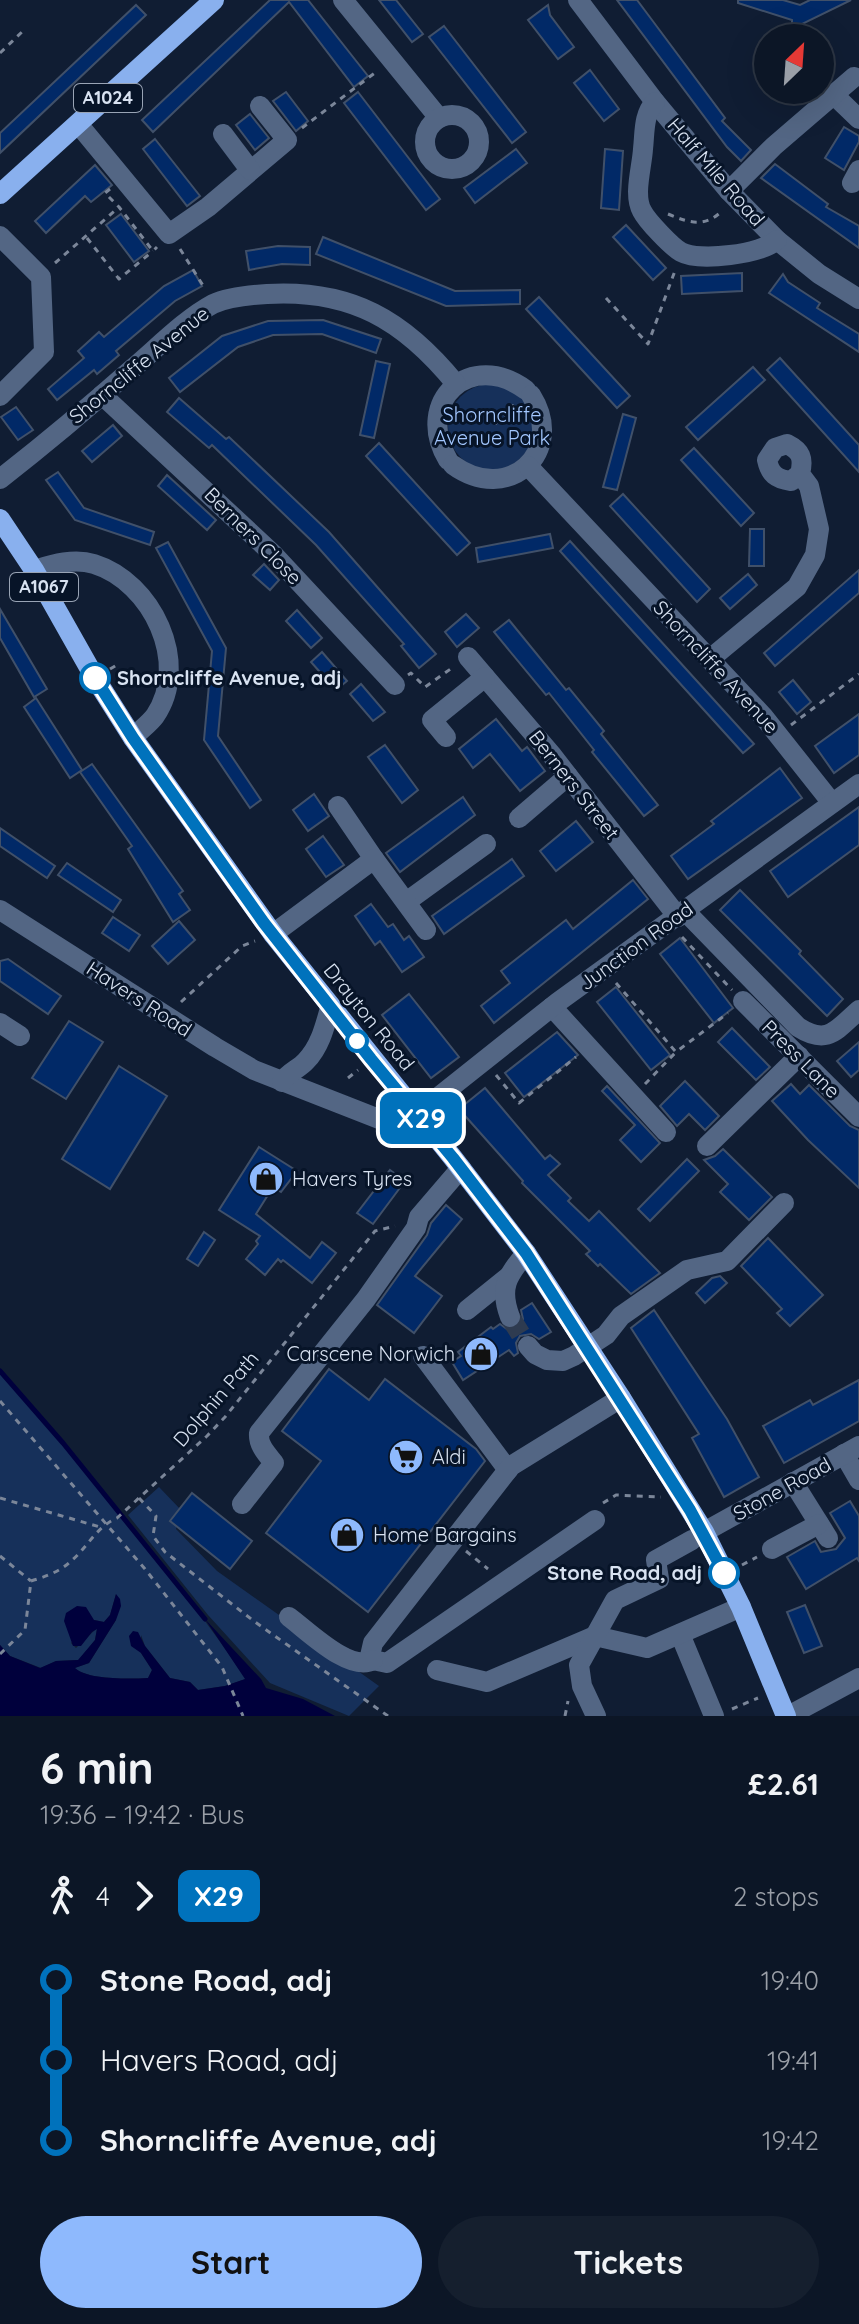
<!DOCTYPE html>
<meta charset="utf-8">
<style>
:root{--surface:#0c1626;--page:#151f2e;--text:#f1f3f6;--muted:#9a9fa7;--line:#2c3543;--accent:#8eb9fd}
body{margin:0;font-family:Quicksand,sans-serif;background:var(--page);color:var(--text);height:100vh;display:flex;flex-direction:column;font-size:30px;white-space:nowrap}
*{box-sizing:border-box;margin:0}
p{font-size:26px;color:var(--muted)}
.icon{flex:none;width:44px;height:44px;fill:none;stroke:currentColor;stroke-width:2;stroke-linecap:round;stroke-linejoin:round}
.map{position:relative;height:1716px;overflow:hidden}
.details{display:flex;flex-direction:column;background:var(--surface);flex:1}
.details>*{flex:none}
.badge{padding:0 16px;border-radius:12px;font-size:28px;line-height:52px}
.needle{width:52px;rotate:25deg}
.controls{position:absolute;left:754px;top:24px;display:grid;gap:16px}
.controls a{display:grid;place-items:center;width:80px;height:80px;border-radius:50%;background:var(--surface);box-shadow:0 8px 32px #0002,0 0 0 2px var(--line);font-size:40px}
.map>.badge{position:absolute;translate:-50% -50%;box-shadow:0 0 0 4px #fff}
.legs{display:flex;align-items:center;gap:12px;height:88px;padding:0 40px;font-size:26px}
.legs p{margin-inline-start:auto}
.overview{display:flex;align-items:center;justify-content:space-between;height:136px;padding:0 40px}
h1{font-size:44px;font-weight:700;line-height:60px}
.button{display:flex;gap:16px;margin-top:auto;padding:16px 40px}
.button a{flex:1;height:92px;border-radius:48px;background:var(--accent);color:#111;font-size:32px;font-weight:700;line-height:92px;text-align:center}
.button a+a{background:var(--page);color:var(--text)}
ul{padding:0 40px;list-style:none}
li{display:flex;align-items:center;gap:28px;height:80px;font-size:30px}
li i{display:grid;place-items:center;width:12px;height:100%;margin:0 10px;background:currentColor}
li i::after{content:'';width:20px;height:20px;margin:-10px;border:6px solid;border-radius:50%;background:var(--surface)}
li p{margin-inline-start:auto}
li:first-child i{background:linear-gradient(#0000 50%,currentColor 0)}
li:last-child i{background:linear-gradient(currentColor 50%,#0000 0)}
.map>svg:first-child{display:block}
.green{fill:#16305a}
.water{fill:#00003c}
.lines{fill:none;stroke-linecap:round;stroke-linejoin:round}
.stream{stroke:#00003c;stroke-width:5}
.building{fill:#012967;stroke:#405069;stroke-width:2}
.minor-tunnel{stroke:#2e3b50;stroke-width:20;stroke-dasharray:20 10;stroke-linecap:butt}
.path{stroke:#7b8699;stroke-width:3;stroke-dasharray:6 6;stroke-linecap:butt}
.minor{stroke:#536684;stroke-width:20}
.major{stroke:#89b0ee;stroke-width:20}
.line-1-casing{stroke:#fff;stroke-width:18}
.line-1{stroke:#0072bc;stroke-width:12}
.stop-1-dot{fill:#fff;stroke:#0072bc;stroke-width:4}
.labels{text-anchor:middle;stroke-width:6;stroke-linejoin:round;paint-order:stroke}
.shield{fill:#071428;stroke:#99a4b5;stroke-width:2}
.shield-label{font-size:18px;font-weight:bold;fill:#d8e2f1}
.street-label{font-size:20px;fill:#d8e2f1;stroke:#071428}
.park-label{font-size:20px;fill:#a3c7ff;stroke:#071428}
.stop-label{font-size:20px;font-weight:bold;fill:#d8e2f1;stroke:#071428;text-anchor:start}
.poi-label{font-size:20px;fill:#d8e2f1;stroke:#071428;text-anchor:start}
</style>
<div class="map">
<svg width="859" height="1716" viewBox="0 0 859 1716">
<rect width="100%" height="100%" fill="#101d33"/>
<g class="green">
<circle cx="491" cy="427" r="43"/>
<path d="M0 1371C87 1470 172 1570 246 1679L225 1686 198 1690 190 1682 170 1678 145 1646 141 1635V1653L152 1670 148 1678C128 1679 89 1680 74 1668L89 1663 116 1620V1594L110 1615 104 1622 94 1620 71 1643 76 1648 97 1628 95 1640 79 1660 56 1661 41 1668 10 1656 0 1645Z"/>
<polygon points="159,1487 181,1510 176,1529 217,1571 379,1686 349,1716 270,1683 208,1615 128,1515"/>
</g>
<path class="water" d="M116 1594 120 1599 121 1606 116 1620 89 1663 75 1668C88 1680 129 1679 148 1678L152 1670 141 1653 131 1646 129 1636 133 1631 138 1632 145 1646 170 1678 190 1682 198 1690 225 1686 245 1679 205 1619 261 1679 266 1688 303 1699 335 1716H0V1645L10 1656 40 1668 56 1661 78 1660 95 1640 97 1629 92 1632 81 1646H73L64 1621 66 1613 77 1606 86 1607 94 1620 104 1622 110 1615Z"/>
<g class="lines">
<polyline class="stream" points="0,1371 63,1443 205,1619"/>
</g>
<g class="building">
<polygon points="270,0 308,0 368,76 354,87 289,2 153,132 142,120"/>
<polygon points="379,0 396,0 423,34 412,42"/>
<polygon points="617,0 637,0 652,20 725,118 722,121 751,150 741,161 727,147"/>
<polygon points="738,0 783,0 800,5 810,0 851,0 792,29 792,20 738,3"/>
<polygon points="136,5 146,15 0,153 0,133"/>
<polygon points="548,5 550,15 574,47 558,59 528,20"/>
<polygon points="444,26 526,132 512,143 429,37"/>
<polygon points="590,70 619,109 604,121 574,83"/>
<polygon points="286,92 308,121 296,131 273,101"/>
<polygon points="358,92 440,199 426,210 344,103"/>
<polygon points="250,114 269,138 255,150 236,125"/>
<polygon points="844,127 859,136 859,142 844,170 825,158"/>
<polygon points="155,139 200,196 187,206 143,149"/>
<polygon points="516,149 527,163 475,203 464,188"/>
<polygon points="605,149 623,151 619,210 601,208"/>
<polygon points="775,164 828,204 826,207 859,226 859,248 761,178"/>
<polygon points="95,165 112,185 91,202 85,196 46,233 35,221"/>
<polygon points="121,214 149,251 134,262 106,225"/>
<polygon points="626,225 666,268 653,280 613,237"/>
<polygon points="323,237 455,291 520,290 520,304 446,306 316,254"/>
<polygon points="278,246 310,247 310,265 282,264 249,270 246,251"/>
<polygon points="193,270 202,286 175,301 116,351 119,355 97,374 94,370 57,400 48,389 84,358 78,351 99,332 104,337 164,286"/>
<polygon points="742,273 742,291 682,294 681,276"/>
<polygon points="783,274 788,282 820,303 817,308 859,334 859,352 769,293"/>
<polygon points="539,297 630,396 617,408 526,309"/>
<polygon points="323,320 381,339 376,353 322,334 273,335 238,347 180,392 169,378 222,336 268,321"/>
<polygon points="780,358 859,445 859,472 767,370"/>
<polygon points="376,361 390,364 374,438 360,435"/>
<polygon points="753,367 765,380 698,440 686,427"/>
<polygon points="179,398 226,439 229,437 329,532 436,654 419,668 401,646 404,644 316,545 212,445 209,448 167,412"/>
<polygon points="16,407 33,430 18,440 1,417"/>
<polygon points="623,414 636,418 617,490 603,487"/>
<polygon points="113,425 122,436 92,462 82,451"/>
<polygon points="379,443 470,543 457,555 366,456"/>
<polygon points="694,448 754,513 741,526 681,460"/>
<polygon points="58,472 84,508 154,532 150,545 75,520 46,480"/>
<polygon points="167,475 216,520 207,530 158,486"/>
<polygon points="623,494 710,589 697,602 610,506"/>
<polygon points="750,529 764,529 764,566 749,566"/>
<polygon points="550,534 553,548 478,562 476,548"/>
<polygon points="570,541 754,744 743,753 560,551"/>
<polygon points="168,542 226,648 218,736 261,800 250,808 204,740 212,651 156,548"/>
<polygon points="264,564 279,580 270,590 253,575"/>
<polygon points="859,570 859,593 775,666 764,653"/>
<polygon points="748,574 757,585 730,609 720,598"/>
<polygon points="0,609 47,689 34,697 0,638"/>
<polygon points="297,610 322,638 311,648 286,621"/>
<polygon points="466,614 479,628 457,647 445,632"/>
<polygon points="509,620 566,690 569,688 604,731 601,734 658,805 644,816 592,752 594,750 549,693 546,695 494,632"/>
<polygon points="322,652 347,681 336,690 311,662"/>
<polygon points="793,680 811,702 797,714 779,692"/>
<polygon points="361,684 385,712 373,721 350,694"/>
<polygon points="36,698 82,770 70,778 24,707"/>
<polygon points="859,714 859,755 834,773 815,746"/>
<polygon points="496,719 522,751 527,747 545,771 520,791 490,754 473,768 459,749"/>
<polygon points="385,745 418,790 402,803 368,757"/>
<polygon points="92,764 183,891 179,894 190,910 173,922 128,849 132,846 80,772"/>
<polygon points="780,768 802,798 688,879 671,856 714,824 711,821"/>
<polygon points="314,794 329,816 308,831 293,810"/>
<polygon points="463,797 475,815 400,872 386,853"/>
<polygon points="859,807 859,845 788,897 770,871"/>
<polygon points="576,821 593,842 556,871 540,851"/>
<polygon points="0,828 55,866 47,878 0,846"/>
<polygon points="323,836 344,865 326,877 306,849"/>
<polygon points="512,859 524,876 444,934 432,916"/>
<polygon points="67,863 121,900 113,912 58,875"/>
<polygon points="633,880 648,899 494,1023 481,1006 510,983 501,971 566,920 573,929"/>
<polygon points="740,890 801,951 799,954 843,999 827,1016 720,910"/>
<polygon points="371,904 388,927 393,924 404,940 409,936 424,957 402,972 380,941 375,945 355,916"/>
<polygon points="113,917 140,935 129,951 102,933"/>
<polygon points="179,921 195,940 168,964 152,946"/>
<polygon points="680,938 733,1008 714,1023 660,954"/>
<polygon points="8,959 61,996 48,1014 0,981 0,961"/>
<polygon points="616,987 670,1055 651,1070 597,1002"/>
<polygon points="409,994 459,1057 431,1078 382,1015"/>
<polygon points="69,1021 103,1042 66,1099 32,1078"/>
<polygon points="732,1028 770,1067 756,1080 718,1042"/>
<polygon points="557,1032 578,1055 524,1097 505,1073"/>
<polygon points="859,1042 859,1070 851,1077 837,1061"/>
<polygon points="119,1066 167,1096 110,1189 62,1159"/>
<polygon points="685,1081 719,1116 705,1130 689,1114 677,1126 660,1106"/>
<polygon points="791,1084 800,1094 809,1085 850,1126 859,1130 859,1188 808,1140 772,1101"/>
<polygon points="607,1086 660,1143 641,1162 620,1140 635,1125 602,1091"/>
<polygon points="485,1088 545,1159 550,1155 560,1164 548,1175 571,1198 568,1201 589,1221 599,1211 660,1273 631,1294 600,1264 598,1266 586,1254 590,1251 522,1183 523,1181 459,1109"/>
<polygon points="259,1147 297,1171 281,1192 273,1187 256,1214 310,1258 322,1242 336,1253 312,1283 283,1260 281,1262 278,1259 265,1275 246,1259 258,1244 256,1241 260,1236 219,1210"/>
<polygon points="723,1149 772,1197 749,1220 720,1192 728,1184 704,1160 715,1156"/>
<polygon points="687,1159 699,1171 650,1221 638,1209"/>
<polygon points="390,1170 405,1181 373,1224 357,1213"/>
<polygon points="446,1205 462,1219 415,1276 442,1296 414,1333 377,1305 427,1235 431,1223"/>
<polygon points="204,1232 215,1240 198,1266 187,1259"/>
<polygon points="768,1238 823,1295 790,1326 777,1313 782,1309 741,1266"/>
<polygon points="720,1276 727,1283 705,1303 696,1293 712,1278"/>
<polygon points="532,1303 551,1332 539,1339 531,1334 520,1336 516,1343 518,1353 514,1356 509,1350 463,1380 452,1362 461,1356 458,1352 491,1327 493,1329 500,1324 508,1330 519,1326 523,1319 521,1310"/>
<polygon points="654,1310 727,1419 759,1477 724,1497 692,1438 699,1434 631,1328"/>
<polygon points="329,1369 369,1400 385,1379 476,1449 485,1461 368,1612 266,1533 321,1461 282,1431"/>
<polygon points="859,1380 859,1421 784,1463 763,1426 810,1400 813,1405"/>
<polygon points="192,1493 252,1541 230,1569 170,1521"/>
<polygon points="850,1501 859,1516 859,1561 857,1558 806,1589 787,1557 815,1541 821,1552 836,1549 845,1538 830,1513"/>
<polygon points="805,1605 822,1646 804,1653 787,1612"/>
</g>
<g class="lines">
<polyline class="minor-tunnel" points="510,1317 528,1346"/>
<g class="path">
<polyline points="0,53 23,31"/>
<polyline points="302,128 376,72"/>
<polyline points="110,189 105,193 119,207 153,251 157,247"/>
<path d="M668 214C689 223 705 228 723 210"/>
<polyline points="87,238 119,279 153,251"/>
<polyline points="180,249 204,287"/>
<polyline points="55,263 118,208"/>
<polyline points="606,298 648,344 676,268"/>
<polyline points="495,424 514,405"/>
<polyline points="110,669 120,663"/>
<polyline points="408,675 411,673 425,687 452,668"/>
<polyline points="791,725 859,674"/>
<polyline points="682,937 732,990"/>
<polyline points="616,983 676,1052 728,1013"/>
<polyline points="181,1002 242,946 255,941"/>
<polyline points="496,1075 519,1103 576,1057"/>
<polyline points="348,1078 358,1070"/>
<polyline points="645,1084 676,1052"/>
<polyline points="0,1401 145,1569 222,1667 243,1716"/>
<polyline points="0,1498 100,1527"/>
<polyline points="139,1498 156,1516 153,1536 165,1552 255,1622 388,1716"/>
<polyline points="603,1503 616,1495 661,1497"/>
<polyline points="466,1551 488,1569"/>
<polyline points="0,1556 31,1581"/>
<polyline points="742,1565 757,1557"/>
<path d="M31 1581C45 1577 61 1571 71 1561 88 1547 96 1527 117 1518L207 1436 225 1417 375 1231 395 1226"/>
<polyline points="0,1654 25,1630 31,1581"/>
<polyline points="732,1709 758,1698"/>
<polyline points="565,1716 568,1701"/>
</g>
<g class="minor">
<polyline points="343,0 439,118"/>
<polyline points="578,0 655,102 729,191 777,240 819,274 859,299"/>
<polyline points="834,95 859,119"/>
<path d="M655 102C643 115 645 132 643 149 642 167 633 195 642 211 647 221 672 247 681 252 699 262 762 254 777 240"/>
<circle cx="452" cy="142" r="27"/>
<polyline points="79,125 169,234 208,207 287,140 260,106"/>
<polyline points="223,134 250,170"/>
<polyline points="852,183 859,170"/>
<polyline points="729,191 774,146 854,77"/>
<polyline points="0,236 41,277 44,352 0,396"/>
<polyline points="102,395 273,554 395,685"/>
<path d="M448 460C413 401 471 349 526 390"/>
<path d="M453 465C508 505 567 452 531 395"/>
<polyline points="528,466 763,716 832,803"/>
<path d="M0 479C45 444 89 407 132 369 156 349 185 319 213 304 228 297 250 295 267 294 351 289 404 320 456 384"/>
<path d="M34 570C54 564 74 558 94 564 152 582 191 663 155 716 149 724 139 731 133 738"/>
<polyline points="468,657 551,754 678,917"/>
<path d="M710 659 797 587 815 555 819 529 809 486 800 474C804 458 801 451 787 444L775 448 767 460C770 474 776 479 791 481L800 474"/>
<polyline points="446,737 432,720 485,677"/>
<polyline points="338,806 374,859"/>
<polyline points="519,818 568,776"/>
<polyline points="406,902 486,844"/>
<polyline points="0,910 215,1047 254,1070 379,1119 389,1121 411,1106"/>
<path d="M685 911 798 1027C828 1046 836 1030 859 1010"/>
<polyline points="273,934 374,859 426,930"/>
<polyline points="743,1001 859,1117"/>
<polyline points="552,1007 666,1132"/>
<polyline points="0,1023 20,1036"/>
<path d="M282 1082C288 1072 299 1069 306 1061 320 1047 325 1026 330 1008"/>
<polyline points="417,1114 558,1002 859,784"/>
<polyline points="707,1146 799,1056"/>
<polyline points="467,1310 508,1277"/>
<path d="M510 1317C499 1288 507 1276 526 1253"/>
<polyline points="528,1346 535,1354 547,1360 563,1361 574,1356 606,1335 621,1316 687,1270 727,1261 784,1203"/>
<polyline points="423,1356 508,1470"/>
<polyline points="844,1454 859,1480"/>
<polyline points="793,1482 828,1538"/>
<path d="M242 1504 274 1463C266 1453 258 1445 259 1433L366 1299 416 1228 419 1217 461 1168"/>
<polyline points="595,1520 387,1663 373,1660 370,1656 373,1643 511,1466 621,1398"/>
<polyline points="704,1532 859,1446"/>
<polyline points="772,1549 819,1524"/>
<path d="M289 1617C308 1631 350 1673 373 1660"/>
<polyline points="680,1634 714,1716"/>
<polyline points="437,1670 487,1682 595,1636 647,1648 741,1607"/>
<polyline points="596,1716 582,1686 579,1665 615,1600 659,1579 656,1560 692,1540"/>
<polyline points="788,1716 859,1678"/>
</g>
<g class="major">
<polyline points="0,194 214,0"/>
<polyline points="0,519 34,570 95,678 133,738 273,934 453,1158 526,1253 621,1398 704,1532 741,1607 786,1716"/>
</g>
</g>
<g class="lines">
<g class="line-1-casing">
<polyline id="line-1" points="95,678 133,738 264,923 371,1059 453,1158 526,1253 690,1510 724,1573"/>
</g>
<use href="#line-1" class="line-1"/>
</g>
<defs>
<g id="shop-disc" transform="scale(1.8)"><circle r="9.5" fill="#8eb9fd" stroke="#071428"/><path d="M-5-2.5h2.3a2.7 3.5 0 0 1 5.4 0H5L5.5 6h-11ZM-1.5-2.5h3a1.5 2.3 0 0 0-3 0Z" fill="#111"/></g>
<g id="supermarket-disc" transform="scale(1.8)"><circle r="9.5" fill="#8eb9fd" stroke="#071428"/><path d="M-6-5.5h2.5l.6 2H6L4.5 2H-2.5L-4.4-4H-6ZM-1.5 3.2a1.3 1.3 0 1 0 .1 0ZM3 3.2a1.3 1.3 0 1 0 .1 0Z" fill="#111"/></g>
</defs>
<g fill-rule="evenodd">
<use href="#shop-disc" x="266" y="1179"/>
<use href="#shop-disc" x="481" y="1354"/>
<use href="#supermarket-disc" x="406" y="1457"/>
<use href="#shop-disc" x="347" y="1535"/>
</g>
<g class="stop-1-dot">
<circle cx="95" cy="678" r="14"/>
<circle cx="357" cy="1041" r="10"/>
<circle cx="724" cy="1573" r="14"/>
</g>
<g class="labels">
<g class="shield">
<rect x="74" y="84" width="68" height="28" rx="6"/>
<rect x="10" y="573" width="68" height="28" rx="6"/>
</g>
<g class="shield-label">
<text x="108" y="104">A1024</text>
<text x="44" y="593">A1067</text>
</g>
<g class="street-label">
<text transform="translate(716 172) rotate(49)" y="7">Half Mile Road</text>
<text transform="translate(139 365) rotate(-39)" y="7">Shorncliffe Avenue</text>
<text transform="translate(253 536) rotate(45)" y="7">Berners Close</text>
<text transform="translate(716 667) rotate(47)" y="7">Shorncliffe Avenue</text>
<text transform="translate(574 785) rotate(52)" y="7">Berners Street</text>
<text transform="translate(636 946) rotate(-36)" y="7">Junction Road</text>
<text transform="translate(139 999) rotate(33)" y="7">Havers Road</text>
<text transform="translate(369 1017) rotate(51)" y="7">Drayton Road</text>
<text transform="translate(801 1059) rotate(45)" y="7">Press Lane</text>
<text transform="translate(216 1399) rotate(-49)" y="7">Dolphin Path</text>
<text transform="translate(782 1489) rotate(-29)" y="7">Stone Road</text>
</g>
<g class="park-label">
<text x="492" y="422">Shorncliffe<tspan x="492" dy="23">Avenue Park</tspan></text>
</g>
<g class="stop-label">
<text x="117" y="685">Shorncliffe Avenue, adj</text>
<text x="702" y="1580" text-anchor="end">Stone Road, adj</text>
</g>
<g class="poi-label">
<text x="292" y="1186">Havers Tyres</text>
<text x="455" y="1361" text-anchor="end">Carscene Norwich</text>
<text x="432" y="1464">Aldi</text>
<text x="373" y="1542">Home Bargains</text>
</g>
</g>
</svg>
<div class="controls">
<a><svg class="needle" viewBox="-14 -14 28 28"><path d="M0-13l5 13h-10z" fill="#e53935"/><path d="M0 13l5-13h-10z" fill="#9a9fa7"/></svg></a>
</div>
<b class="badge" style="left:421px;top:1118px;background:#0072bc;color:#fff">X29</b>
</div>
<section class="details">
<div class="overview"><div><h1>6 min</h1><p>19:36 – 19:42 · Bus</p></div><b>£2.61</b></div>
<div class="legs"><svg class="icon" aria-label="walk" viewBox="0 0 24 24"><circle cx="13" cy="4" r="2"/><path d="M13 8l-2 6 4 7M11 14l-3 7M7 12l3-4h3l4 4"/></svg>4<svg class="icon" aria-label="forward" viewBox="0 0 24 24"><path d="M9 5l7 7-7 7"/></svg><b class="badge" style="background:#0072bc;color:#fff">X29</b><p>2 stops</p></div>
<ul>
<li><i style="color:#0072bc"></i><b>Stone Road, adj</b><p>19:40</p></li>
<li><i style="color:#0072bc"></i><span>Havers Road, adj</span><p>19:41</p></li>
<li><i style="color:#0072bc"></i><b>Shorncliffe Avenue, adj</b><p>19:42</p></li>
</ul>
<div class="button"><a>Start</a><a>Tickets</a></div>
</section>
